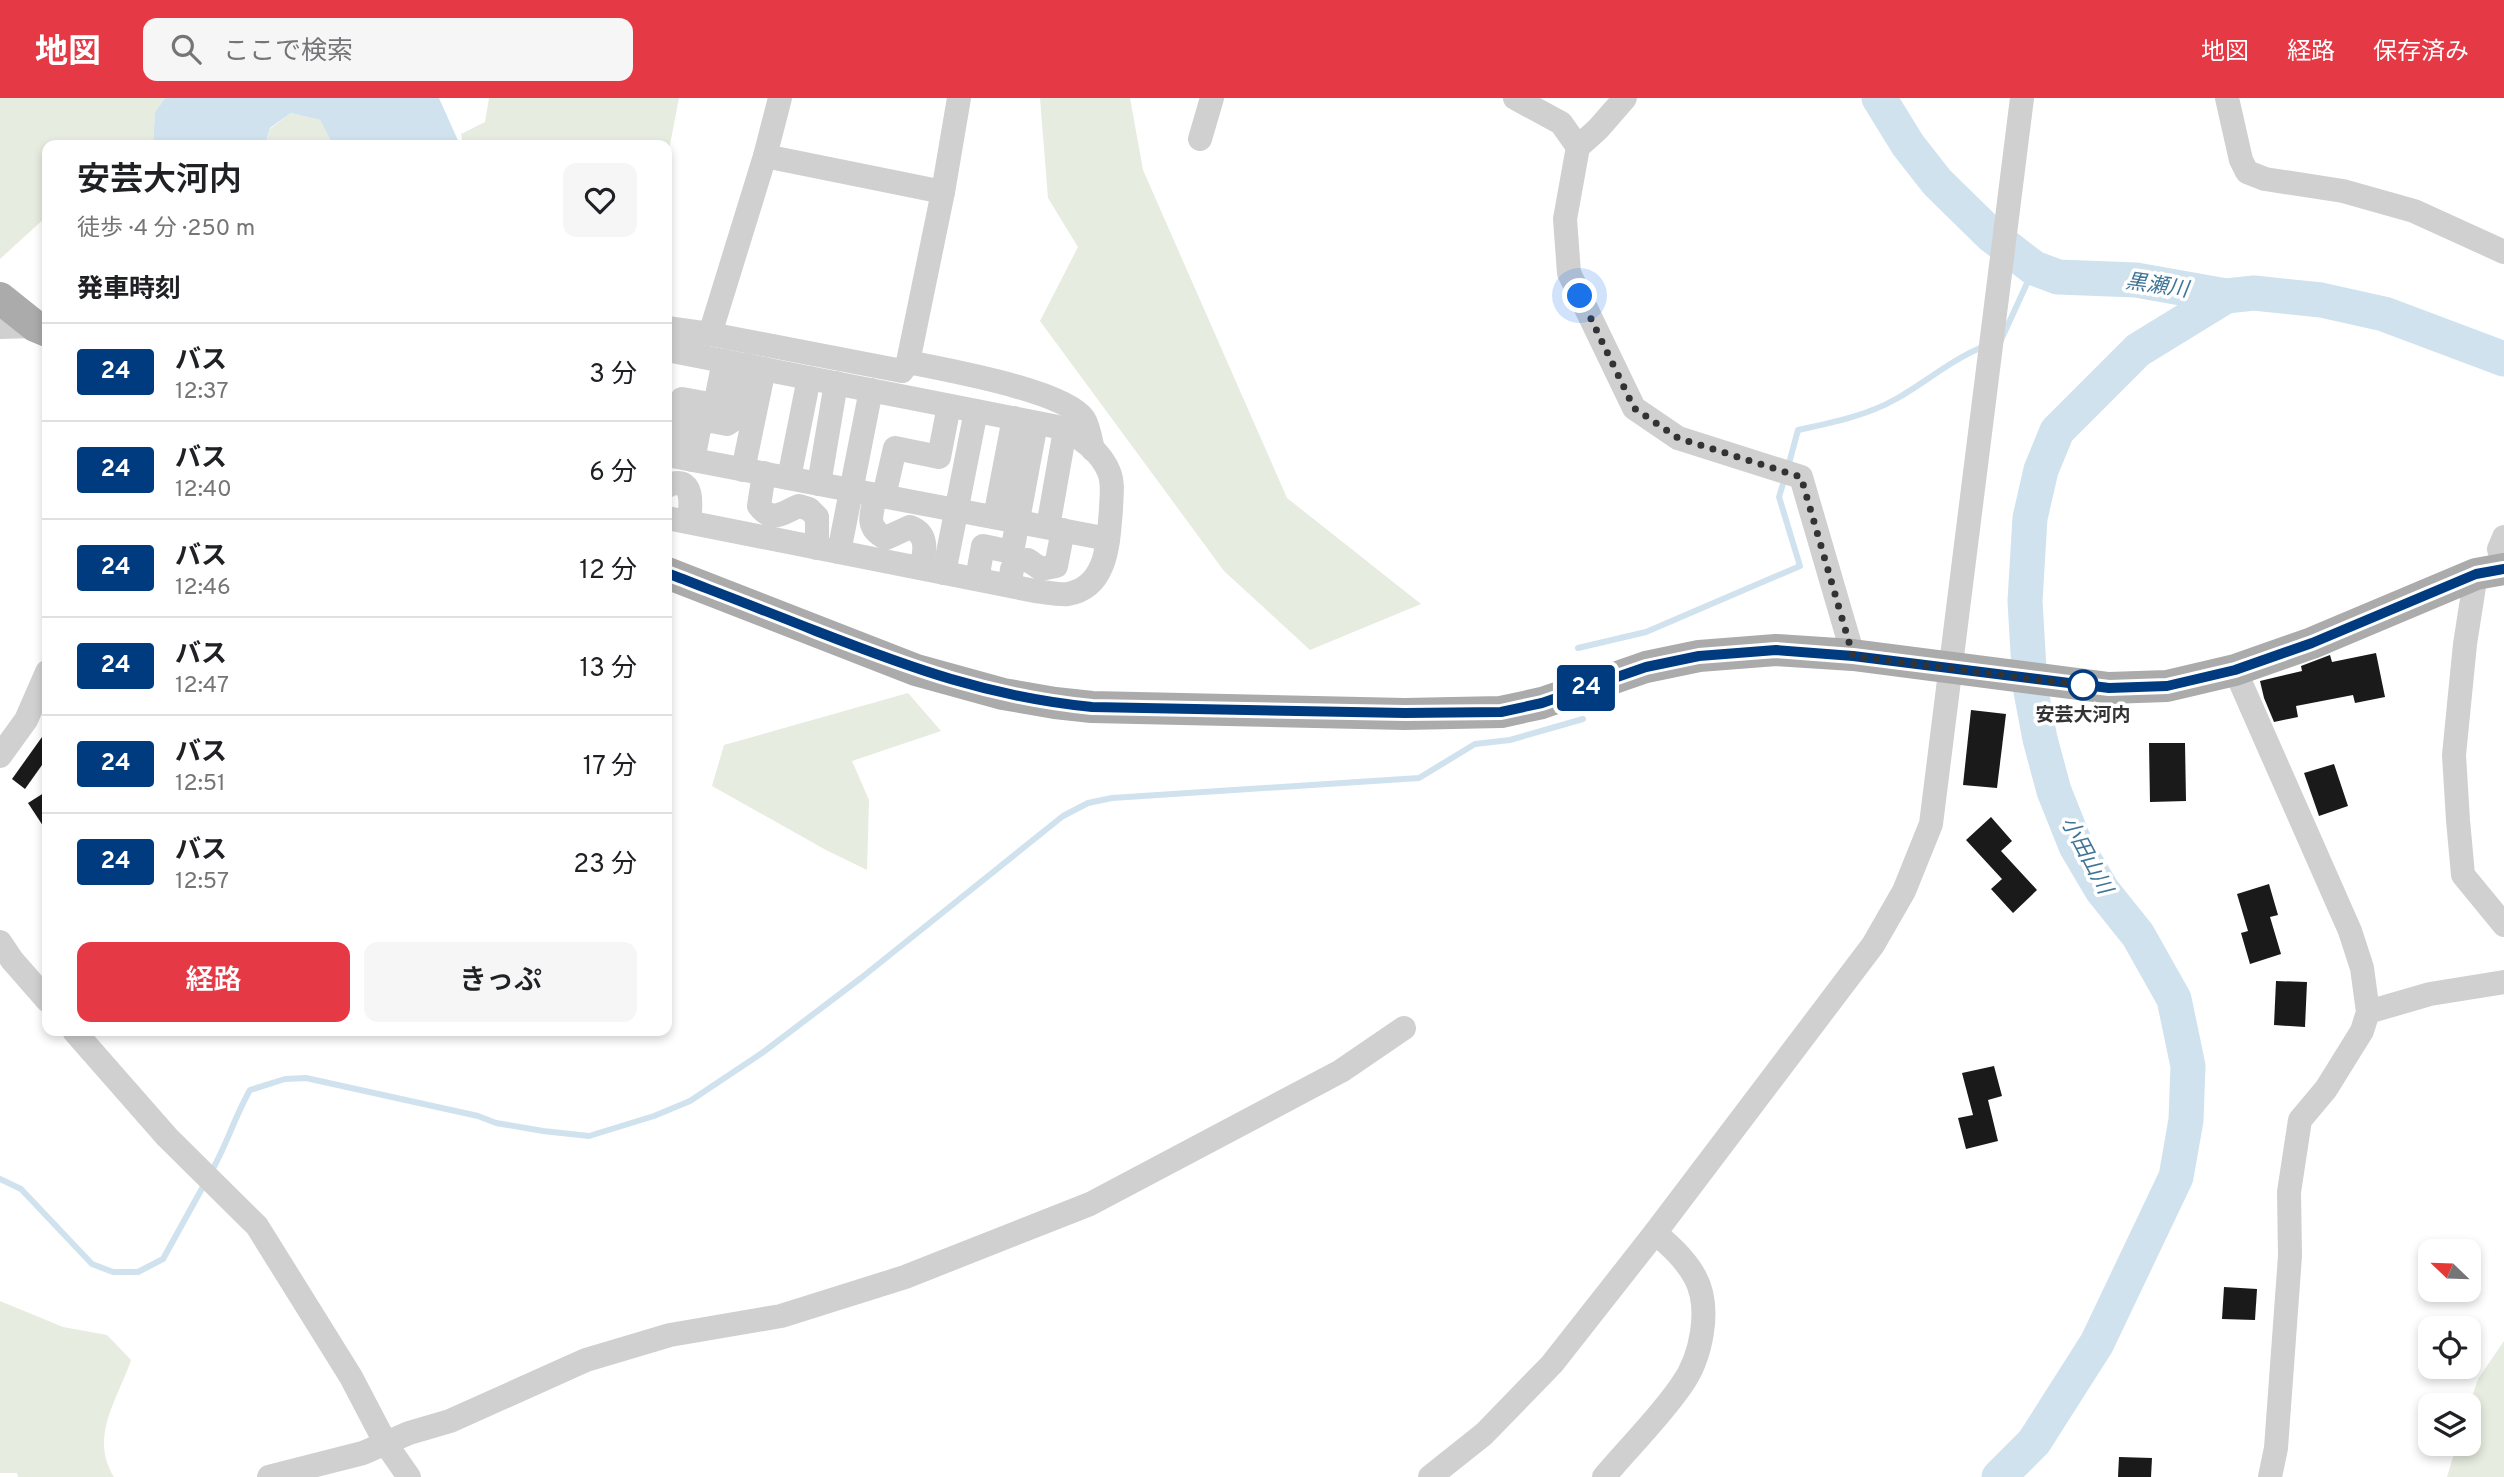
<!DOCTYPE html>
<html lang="ja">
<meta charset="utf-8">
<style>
:root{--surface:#fff;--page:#f6f6f6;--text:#202124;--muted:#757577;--line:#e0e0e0;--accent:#e63946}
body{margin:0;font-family:Overpass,"Noto Sans JP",sans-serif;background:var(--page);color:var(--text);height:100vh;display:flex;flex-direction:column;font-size:26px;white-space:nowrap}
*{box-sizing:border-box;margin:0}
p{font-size:23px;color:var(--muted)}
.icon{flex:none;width:38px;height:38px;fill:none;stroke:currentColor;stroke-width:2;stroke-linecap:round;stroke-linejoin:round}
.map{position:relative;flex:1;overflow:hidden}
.details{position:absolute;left:42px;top:42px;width:630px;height:896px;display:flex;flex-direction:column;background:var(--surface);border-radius:14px;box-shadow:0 4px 10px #0003}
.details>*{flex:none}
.badge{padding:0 14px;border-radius:5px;font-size:24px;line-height:46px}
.needle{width:46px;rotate:293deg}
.buttons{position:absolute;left:2418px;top:1141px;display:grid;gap:14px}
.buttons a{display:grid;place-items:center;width:63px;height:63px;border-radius:14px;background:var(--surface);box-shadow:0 4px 10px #0003;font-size:35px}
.you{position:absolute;width:35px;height:35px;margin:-18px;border:5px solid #fff;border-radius:50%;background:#1a73e8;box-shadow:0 0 0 10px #1a73e833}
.map>.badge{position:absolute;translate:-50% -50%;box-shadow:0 0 0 4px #fff}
h2{padding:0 35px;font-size:26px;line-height:63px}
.round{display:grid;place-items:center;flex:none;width:74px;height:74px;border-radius:14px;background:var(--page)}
.overview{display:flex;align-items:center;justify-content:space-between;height:119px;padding:0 35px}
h1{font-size:33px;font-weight:600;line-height:52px}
.primary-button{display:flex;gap:14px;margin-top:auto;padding:14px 35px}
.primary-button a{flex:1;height:80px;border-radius:14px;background:var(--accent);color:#fff;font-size:28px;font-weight:600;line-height:80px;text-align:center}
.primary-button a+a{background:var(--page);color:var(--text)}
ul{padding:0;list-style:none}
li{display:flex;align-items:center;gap:21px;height:98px;padding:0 35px;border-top:2px solid var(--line)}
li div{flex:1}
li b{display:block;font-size:26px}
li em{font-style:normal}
li .badge{min-width:77px;font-weight:700;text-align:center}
header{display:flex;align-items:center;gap:42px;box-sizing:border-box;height:98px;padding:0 35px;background:var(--accent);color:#fff}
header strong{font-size:33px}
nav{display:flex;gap:38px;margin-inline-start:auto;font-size:24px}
.search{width:490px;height:63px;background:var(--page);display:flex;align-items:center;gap:18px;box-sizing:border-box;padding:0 24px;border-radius:14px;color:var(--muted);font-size:26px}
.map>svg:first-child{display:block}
.green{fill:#e6ecdf}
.water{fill:#cfe2ee}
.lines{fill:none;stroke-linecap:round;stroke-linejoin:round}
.stream{stroke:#cfe2ee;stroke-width:6}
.river{stroke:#cfe2ee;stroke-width:35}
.building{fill:#1a1a1a}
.minor{stroke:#d0d0d0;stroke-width:24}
.major{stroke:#ababab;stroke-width:32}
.line-casing{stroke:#fff;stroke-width:16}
.line{stroke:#003b80;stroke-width:10}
.walk{stroke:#333;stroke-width:7;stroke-dasharray:0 12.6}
.stop-dot{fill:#fff;stroke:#003b80;stroke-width:3.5}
.labels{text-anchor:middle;stroke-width:7;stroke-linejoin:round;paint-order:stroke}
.stop-label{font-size:19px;font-weight:bold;fill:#333;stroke:#fff}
.water-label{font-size:21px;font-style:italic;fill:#3f7597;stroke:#fff}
</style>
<header>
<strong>地図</strong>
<div class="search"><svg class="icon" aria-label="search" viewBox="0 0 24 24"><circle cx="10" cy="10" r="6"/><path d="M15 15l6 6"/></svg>ここで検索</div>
<nav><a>地図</a><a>経路</a><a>保存済み</a></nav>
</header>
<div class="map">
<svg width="2504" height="1379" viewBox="0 0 2504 1379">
<rect width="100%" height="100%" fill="#fff"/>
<g class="green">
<polygon points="0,0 165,0 155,14 153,47 47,47 47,118 0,161"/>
<polygon points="489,0 679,0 667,62 667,47 463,47 461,36 485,24"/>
<polygon points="1040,0 1130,0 1143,72 1287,400 1421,506 1310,552 1224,473 1040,223 1078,149 1048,100"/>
<polygon points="291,15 320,22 333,47 265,47 270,31"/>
<polygon points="908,595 941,633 852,663 869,702 867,772 826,752 712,688 724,647"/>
<path d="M0 1203 63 1229 107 1237 131 1262C118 1301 89 1338 114 1379H18L17 1375H0Z"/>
<polygon points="2504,1243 2504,1379 2447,1379 2457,1346 2469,1346 2469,1308 2478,1281"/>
</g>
<polygon class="water" points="165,0 439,0 460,47 333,47 320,22 291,15 270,30 265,47 153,47 155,14"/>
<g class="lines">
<g class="stream">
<polyline points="2001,242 2034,170"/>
<path d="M1788 369 1798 332C1831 325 1866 318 1896 301 1926 284 1952 261 1985 248"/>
<polyline points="1578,550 1646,534 1800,468 1779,399 1785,379"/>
<path d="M210 1076C226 1049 234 1020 250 992L285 981 306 980 478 1018 496 1025 543 1033 589 1038 654 1018 690 1003 762 955 861 880 1063 718 1088 705 1112 700 1419 680 1475 646 1510 642 1583 621"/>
<polyline points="0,1081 21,1091 92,1166 113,1174 138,1174 163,1161 205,1085"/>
</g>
<g class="river">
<polyline points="1879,0 1908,47 1937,84 1991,137 2034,170 2058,179 2136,182 2226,198 2254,195 2321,202 2384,216 2504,261"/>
<polyline points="1999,1379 2034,1344 2097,1245 2176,1079 2186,1022 2188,968 2174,901 2138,837 2102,792 2076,748 2054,693 2040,641 2030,588 2025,503 2030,420 2041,372 2057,333 2138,252 2226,198"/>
</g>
</g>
<g class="building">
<polygon points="2376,555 2385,599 2355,605 2353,597 2296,608 2298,619 2274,624 2264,600 2260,583 2302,573 2301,568 2330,557 2332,564"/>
<polygon points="1971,612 2006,616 1997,690 1963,687"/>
<polygon points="47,632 47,660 25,691 12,681"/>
<polygon points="2149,645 2185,645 2186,703 2150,704"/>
<polygon points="2334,666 2348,708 2319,718 2304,675"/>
<polygon points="47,693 47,734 28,705"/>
<polygon points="1991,719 2012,743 2001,753 2037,792 2013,815 1991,791 2002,781 1966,742"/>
<polygon points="2269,786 2278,817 2270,819 2281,856 2250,866 2241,835 2248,833 2237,796"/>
<polygon points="2276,883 2307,884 2305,929 2274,927"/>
<polygon points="1994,968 2002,998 1988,1002 1998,1043 1966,1051 1958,1020 1973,1017 1962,975"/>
<polygon points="2224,1189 2257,1191 2255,1222 2222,1221"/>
<polygon points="2119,1359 2152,1360 2151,1379 2118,1379"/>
</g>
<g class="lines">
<g class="minor">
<polyline points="1515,0 1561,25 1578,49"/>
<polyline points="1625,0 1598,31 1578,49 1565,121 1569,175 1634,310 1678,340 1801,379 1853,557"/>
<polyline points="2227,0 2241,62 2247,74 2265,81 2343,93 2414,113 2504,154"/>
<polyline points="1200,41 1212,0"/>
<polyline points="765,58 943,94"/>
<polyline points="0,229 35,228"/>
<polyline points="667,230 710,236 902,273 908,264 943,94 959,0"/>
<polyline points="710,236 765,58 780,0"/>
<path d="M667 252 1058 329C1079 338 1100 352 1109 374 1114 386 1111 400 1111 412 1108 443 1108 489 1068 496 1058 497 1045 494 1035 493L667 420"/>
<path d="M908 264C945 272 1064 292 1084 321 1089 329 1091 343 1093 352"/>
<polyline points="667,357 1108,441"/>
<polyline points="670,358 682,301 715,307 724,263"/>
<polyline points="693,362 701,321 727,326 736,320 746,267"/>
<polyline points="743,372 764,271"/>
<path d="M764 375 759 408C773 426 783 414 799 408L809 411 817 419V450"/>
<polyline points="789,380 809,280"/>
<polyline points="819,386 836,285"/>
<path d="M667 388C695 375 691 408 689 424"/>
<path d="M876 397C871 416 865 430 886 440L910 429C929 436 925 454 921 470"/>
<polyline points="884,398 895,350 939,359 949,308"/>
<polyline points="995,419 1014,320"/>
<polyline points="1048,429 1065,332"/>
<polyline points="2504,439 2499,451 2504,468"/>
<polyline points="839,454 871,292"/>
<polyline points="944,475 976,313"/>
<polyline points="2476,476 2465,546 2454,657 2458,722 2463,777 2504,827"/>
<polyline points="977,481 983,448 1012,454 1036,325"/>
<polyline points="1010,484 1012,471 1016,463 1028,462 1041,471 1056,468 1063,432"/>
<polyline points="2235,572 2350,833 2362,870 2368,914 2362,933 2326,991 2300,1022 2289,1094 2290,1158 2276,1350 2270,1379"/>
<polyline points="0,658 26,622 47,574"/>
<polyline points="0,844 12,862 47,902"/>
<polyline points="2368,914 2430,896 2504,884"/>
<polyline points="74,933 167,1039 257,1128 351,1279 386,1346 409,1379"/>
<polyline points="269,1379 363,1355 409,1335 450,1323 586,1262 670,1237 781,1218 905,1179 1090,1106 1341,973 1404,930"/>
<polyline points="1430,1379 1484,1336 1552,1266 1655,1135 1873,847 1904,793 1931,726 2022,0"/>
<path d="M1604 1379C1629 1349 1659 1320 1681 1288 1701 1261 1712 1210 1695 1179 1686 1162 1670 1147 1655 1135"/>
</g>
<g class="major">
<polyline points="0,200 35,228 47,233"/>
<polyline points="667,475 916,572 1003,596 1055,605 1092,609 1405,616 1501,614 1542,605 1646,569 1699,558 1776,552 1853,557 2109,590 2167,588 2235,572 2312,545 2476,476 2504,471"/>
</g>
</g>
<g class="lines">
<g class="line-casing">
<path id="line" d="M667 475C716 494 766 513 816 533 911 570 990 599 1092 609L1405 615 1501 614 1542 605 1646 569 1699 558 1776 552 1853 558 2109 590 2167 588 2235 572 2312 545 2476 476 2504 471"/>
</g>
<use href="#line" class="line"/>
<polyline class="walk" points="1580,198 1634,310 1678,340 1801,379 1853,558 2089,588 2083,587"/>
</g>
<circle class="stop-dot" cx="2083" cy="587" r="14"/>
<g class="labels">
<g class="stop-label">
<text x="2083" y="623">安芸大河内</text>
</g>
<g class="water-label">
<text transform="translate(2157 187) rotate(8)" y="7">黒瀬川</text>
<text transform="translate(2087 757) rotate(62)" y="7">小田山川</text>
</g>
</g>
</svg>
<div class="buttons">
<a><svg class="needle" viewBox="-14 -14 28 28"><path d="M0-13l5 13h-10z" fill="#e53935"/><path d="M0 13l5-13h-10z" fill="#757577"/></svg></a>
<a><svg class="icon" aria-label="locate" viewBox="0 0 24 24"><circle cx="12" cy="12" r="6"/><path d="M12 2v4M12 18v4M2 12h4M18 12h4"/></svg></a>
<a><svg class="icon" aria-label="layers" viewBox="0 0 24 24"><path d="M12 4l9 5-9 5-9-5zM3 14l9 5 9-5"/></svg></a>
</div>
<div class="you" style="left:1580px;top:198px"></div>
<b class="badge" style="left:1586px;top:590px;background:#003b80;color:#fff">24</b>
<section class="details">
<div class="overview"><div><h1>安芸大河内</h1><p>徒歩 · 4 分 · 250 m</p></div><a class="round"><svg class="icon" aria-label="heart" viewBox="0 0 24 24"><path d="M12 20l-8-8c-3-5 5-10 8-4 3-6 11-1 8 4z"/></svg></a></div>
<h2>発車時刻</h2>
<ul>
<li><span class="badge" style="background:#003b80;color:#fff">24</span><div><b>バス</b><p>12:37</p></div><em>3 分</em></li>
<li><span class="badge" style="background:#003b80;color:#fff">24</span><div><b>バス</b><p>12:40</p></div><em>6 分</em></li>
<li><span class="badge" style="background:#003b80;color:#fff">24</span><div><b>バス</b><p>12:46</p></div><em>12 分</em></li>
<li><span class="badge" style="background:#003b80;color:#fff">24</span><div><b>バス</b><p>12:47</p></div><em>13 分</em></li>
<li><span class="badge" style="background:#003b80;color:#fff">24</span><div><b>バス</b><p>12:51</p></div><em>17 分</em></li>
<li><span class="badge" style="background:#003b80;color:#fff">24</span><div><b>バス</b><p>12:57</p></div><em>23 分</em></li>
</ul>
<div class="primary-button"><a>経路</a><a>きっぷ</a></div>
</section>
</div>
